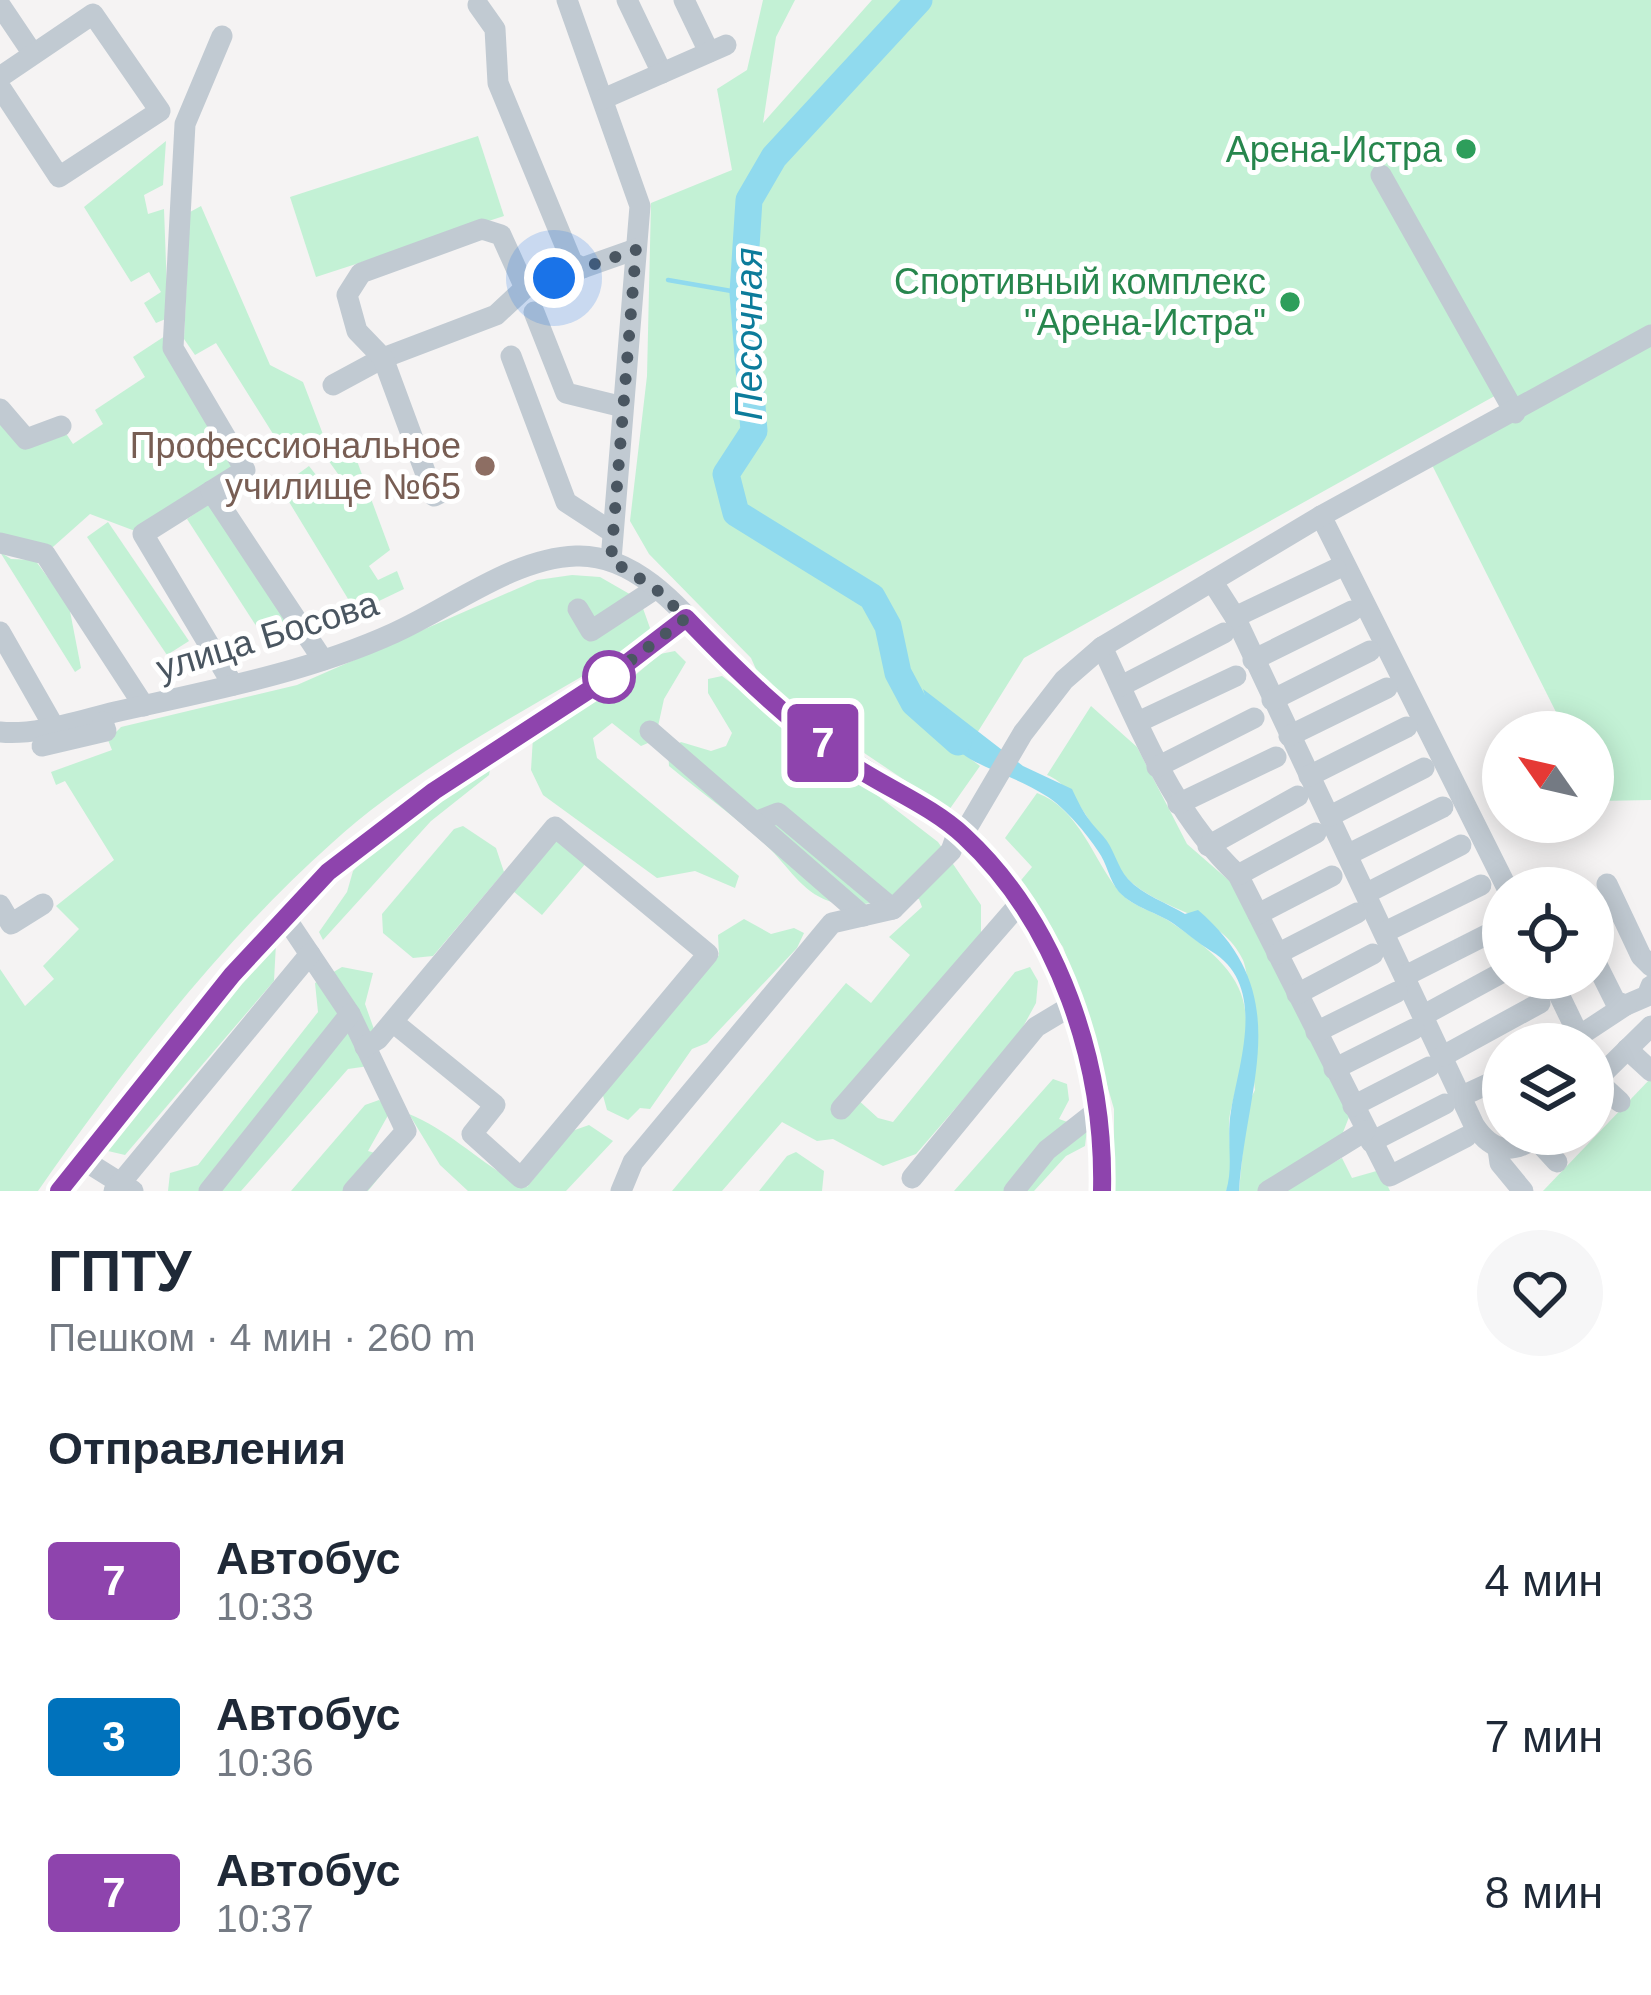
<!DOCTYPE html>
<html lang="ru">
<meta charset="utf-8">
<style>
:root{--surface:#fff;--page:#f6f6f7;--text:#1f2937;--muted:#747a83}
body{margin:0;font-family:Arial,sans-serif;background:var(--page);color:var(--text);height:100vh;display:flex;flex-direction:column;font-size:45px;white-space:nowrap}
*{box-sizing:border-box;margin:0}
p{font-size:39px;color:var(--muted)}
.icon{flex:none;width:66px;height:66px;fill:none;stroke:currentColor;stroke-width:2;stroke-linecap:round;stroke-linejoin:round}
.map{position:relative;height:1191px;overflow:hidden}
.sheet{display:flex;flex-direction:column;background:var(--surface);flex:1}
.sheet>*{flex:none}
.badge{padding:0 24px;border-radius:9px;font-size:42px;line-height:78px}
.needle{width:78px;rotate:304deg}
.controls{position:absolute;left:1482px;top:711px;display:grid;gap:24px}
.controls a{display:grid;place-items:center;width:132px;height:132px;border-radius:50%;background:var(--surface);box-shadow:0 6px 30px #0003;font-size:60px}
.you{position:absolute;width:60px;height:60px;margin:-30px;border:9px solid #fff;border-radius:50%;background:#1a73e8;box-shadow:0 0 0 18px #1a73e833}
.map>.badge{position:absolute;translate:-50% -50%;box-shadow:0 0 0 6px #fff}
h2{padding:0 48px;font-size:45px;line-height:108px}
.round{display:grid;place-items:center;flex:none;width:126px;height:126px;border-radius:63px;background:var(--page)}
.headline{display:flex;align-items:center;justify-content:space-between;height:204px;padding:0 48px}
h1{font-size:57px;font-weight:800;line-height:90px}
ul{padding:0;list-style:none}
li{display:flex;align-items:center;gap:36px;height:156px;padding:0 48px}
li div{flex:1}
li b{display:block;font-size:45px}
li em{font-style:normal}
li .badge{min-width:132px;font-weight:700;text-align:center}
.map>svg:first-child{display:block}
.green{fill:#c3f1d5}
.water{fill:#90daee}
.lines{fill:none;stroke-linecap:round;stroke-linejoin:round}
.stream{stroke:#90daee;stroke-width:4.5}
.river{stroke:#90daee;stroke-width:27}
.minor{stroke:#c1cad2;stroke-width:21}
.line-casing{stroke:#fff;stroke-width:27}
.line{stroke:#8e44ad;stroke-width:18}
.walk{stroke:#4a5661;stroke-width:12;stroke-dasharray:0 21.6}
.leisure-dot{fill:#2e9e5b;stroke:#fff;stroke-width:4.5}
.education-dot{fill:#8d6e63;stroke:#fff;stroke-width:4.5}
.stop-dot{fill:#fff;stroke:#8e44ad;stroke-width:6}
.labels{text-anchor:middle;stroke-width:10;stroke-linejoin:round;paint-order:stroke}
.leisure-label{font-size:36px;fill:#27864d;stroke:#fff;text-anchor:end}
.education-label{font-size:36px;fill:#785e54;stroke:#fff;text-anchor:end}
.street-label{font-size:36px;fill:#4a5661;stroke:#fff}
.water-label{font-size:39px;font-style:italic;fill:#0c7c9b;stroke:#fff}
</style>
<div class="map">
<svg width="1651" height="1191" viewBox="0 0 1651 1191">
<rect width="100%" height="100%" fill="#f5f3f3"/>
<g class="green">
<polygon points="763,0 795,0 776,37 763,123 872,0 1651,0 1651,800 1600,801 1593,786 1593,732 1566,732 1428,457 1518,406 1509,388 1024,658 964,754 980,766 949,810 763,685 751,658 649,554 630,521 647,376 651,203 732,170 717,89 747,70"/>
<polygon points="478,136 504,216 316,277 290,197"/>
<polygon points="166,141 163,185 144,195 148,214 164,209 168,318 156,323 144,303 161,292 149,272 131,282 84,207"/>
<polygon points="201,206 270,365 303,382 324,437 290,461 216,343 195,355 184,339 190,212"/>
<polygon points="165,336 245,470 143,534 90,514 45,554 0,543 0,409 26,439 61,426 73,444 103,424 95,410 145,377 133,357"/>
<polygon points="347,434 390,550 369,566 378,580 397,571 404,589 356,612 280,487 309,466 337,502 351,492 323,453"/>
<polygon points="212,502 298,635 264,638 187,519"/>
<polygon points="108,522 189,641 167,655 87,537"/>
<polygon points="0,552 11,559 35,560 69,606 81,668 75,672"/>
<path d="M572 575 600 577 640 600 650 628 645 639C541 703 422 761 332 843 219 944 124 1068 38 1191H0V969L25 1006 54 979 43 966 79 929 56 906 114 860 65 781 56 785 51 772 112 750 108 740 121 727 297 685 537 580Z"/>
<polygon points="675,651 686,662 664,699 655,740 641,746 612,723 593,738 597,758 739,876 735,888 695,871 657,878 543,795 531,770 533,737 593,691 612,695 660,654"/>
<path d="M722 676 938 842 981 905V934L856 1098 878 1118 893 1122 1015 972 1030 967 1038 981 1036 1003 1018 1036 916 1154 883 1166 833 1139 817 1141 782 1122 722 1191H672L846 983 871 1003 910 955 889 937 922 907 919 899C891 895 864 910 835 903 804 895 791 870 771 850 740 820 703 794 669 766L668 750 681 742 711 751 726 746 732 733 708 693V679Z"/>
<path d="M1091 706 1137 747 1187 844 1233 884 1351 1112 1340 1140 1258 1191H1239L1247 1106 1255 1090C1252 1061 1252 982 1243 960 1222 914 1166 913 1131 882 1105 858 1080 787 1047 775Z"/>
<polygon points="491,764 489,775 431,821 323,940 319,932 347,892 353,871 402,818"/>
<path d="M1037 793C1079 808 1094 861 1118 890 1131 907 1155 911 1172 923 1260 982 1255 1012 1231 1109 1224 1136 1238 1164 1226 1191H1114V1109L1089 1023 1063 947 1017 885 1032 867 1005 838Z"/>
<polygon points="463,826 496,848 504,872 433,956 413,958 383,933 382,914 454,829"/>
<polygon points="557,838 586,863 542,915 513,891"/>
<polygon points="744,919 771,934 794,928 804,933 797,948 707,1043 692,1049 650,1109 640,1108 628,1120 607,1110 602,1092 719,955 718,935"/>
<polygon points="276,943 274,981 125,1155 108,1151 125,1114"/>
<polygon points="342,967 373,973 365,1004 375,1032 369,1066 348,1069 241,1191 168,1191 170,1173 198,1165 318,1012 315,983"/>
<polygon points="1651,1078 1651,1191 1543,1191"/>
<polygon points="1053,1079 1067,1084 1069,1100 1059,1119 1087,1129 1085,1146 1066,1156 1034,1191 954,1191"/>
<polygon points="379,1100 391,1110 368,1151 382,1155 385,1170 368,1191 291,1191 365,1105"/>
<path d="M409 1114C452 1131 484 1168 527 1187L572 1131 589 1125 613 1141 566 1191H468L440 1165Z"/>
<polygon points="796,1152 824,1171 822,1191 759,1191 787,1156"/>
<polygon points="1342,1158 1352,1178 1380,1170 1390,1191 1279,1191"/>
</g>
<path class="water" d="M923 689 1023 766 1072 789C1084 814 1086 817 1103 836 1114 848 1117 867 1128 879 1143 895 1167 903 1185 914L1198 910C1297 995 1246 1083 1239 1191H1226C1234 1166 1226 1139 1231 1111 1239 1062 1268 985 1211 951 1198 943 1187 933 1174 924 1157 912 1134 908 1119 892 1109 880 1107 863 1098 851 1087 834 1065 808 1048 797 988 759 945 771 923 689Z"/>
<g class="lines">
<polyline class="stream" points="668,280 743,293"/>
<polyline class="river" points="919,0 774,157 749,200 743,293 754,431 726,474 736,513 872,597 888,626 898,673 914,703 958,742"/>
<g class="minor">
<polyline points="567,0 640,206 611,560"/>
<polyline points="627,0 662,73"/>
<polyline points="684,0 709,52"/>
<polyline points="0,5 33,54"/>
<polyline points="478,5 495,29 498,83 572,262 582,268"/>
<polyline points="222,36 185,124 173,348 245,470 143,534 233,685"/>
<polyline points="0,77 93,14 160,111 59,177 0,87"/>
<polyline points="603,99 726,45"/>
<polyline points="1381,175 1515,413"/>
<polyline points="534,312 566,393 623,407"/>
<polyline points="511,356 566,502 612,532"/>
<polyline points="333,385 383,358 496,315 525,288 636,249"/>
<polyline points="0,409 26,439 61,426"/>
<polyline points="211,491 323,660"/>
<polyline points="440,493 434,496 383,358 357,331 347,295 361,273 482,229 501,235 525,288"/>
<polyline points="1321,516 1507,888"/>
<polyline points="0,543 45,554 144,706"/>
<path d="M1212 581 1235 617 1474 1125C1493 1154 1514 1155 1541 1134"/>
<polyline points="578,609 591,631 655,589"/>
<polyline points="1235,617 1336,569"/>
<polyline points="0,632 53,725"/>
<path d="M1102 647C1141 729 1171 812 1238 875L1390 1176 1466 1137"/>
<polyline points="1253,660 1352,611"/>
<polyline points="1121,686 1224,633"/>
<polyline points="1272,700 1370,651"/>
<polyline points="1138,722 1236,676"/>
<polyline points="650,731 755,822 778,813 893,909"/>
<path d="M0 732C35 736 81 720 115 712 208 691 306 673 394 633 450 608 513 558 576 556 651 553 703 641 752 687 814 746 892 781 959 832 1058 907 1104 1073 1102 1191"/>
<polyline points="1289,736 1387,688"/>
<polyline points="42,746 106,731 103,722"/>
<polyline points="1157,767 1254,718"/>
<polyline points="1309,776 1407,727"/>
<polyline points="1178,804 1276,757"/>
<polyline points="1330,816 1424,768"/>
<polyline points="755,822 863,916"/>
<polyline points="963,835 1023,733 1064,680 1102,647 1321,516 1651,335"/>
<polyline points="1208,846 1298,796"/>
<polyline points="1349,854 1443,807"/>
<polyline points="1238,875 1316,833"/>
<polyline points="1607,884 1641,956 1651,966"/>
<polyline points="1367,893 1461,845"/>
<polyline points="0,905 11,924 43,904"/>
<polyline points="1258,914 1332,876"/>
<polyline points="285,917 350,1014 406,1131 353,1191"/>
<polyline points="1385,932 1481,885"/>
<polyline points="1277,954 1357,913"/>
<polyline points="1593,957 1615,1001 1626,1005 1647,996 1651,986"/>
<polyline points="1405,976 1498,929"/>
<polyline points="1551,978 1579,1036 1626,1005"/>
<polyline points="1297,994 1373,954"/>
<polyline points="1424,1015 1503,972"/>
<polyline points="1316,1032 1397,992"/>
<polyline points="365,1047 378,1039 555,827 708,954 521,1178 472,1134 495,1105 393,1022"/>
<polyline points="1627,1049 1651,1071"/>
<polyline points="1443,1056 1540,1003"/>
<polyline points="1334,1069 1414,1029"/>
<polyline points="1596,1080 1620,1102"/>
<polyline points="1593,1083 1651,1026"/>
<polyline points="1462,1096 1503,1077"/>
<polyline points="1353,1106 1429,1067"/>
<polyline points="841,1109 1021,902"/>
<polyline points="1536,1139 1557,1162"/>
<polyline points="1371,1142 1445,1104"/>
<polyline points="1498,1149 1500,1163 1523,1191"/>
<polyline points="82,1159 133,1191"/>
<polyline points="912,1178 1036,1027 1071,1006"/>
<polyline points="59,1191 232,975 328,872 433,791 609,678 686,618"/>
<polyline points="114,1191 310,954"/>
<polyline points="209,1191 350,1014"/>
<polyline points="621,1191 633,1162 832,923 893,909 951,851 958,831"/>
<polyline points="1014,1191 1047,1150 1098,1110"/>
<polyline points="1268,1191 1365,1131"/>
</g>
</g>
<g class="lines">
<g class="line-casing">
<path id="line" d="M59 1191 232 975 328 872 434 791 609 677 686 618C737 671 788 721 849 763 886 788 932 806 964 836 1059 924 1105 1064 1102 1191"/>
</g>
<use href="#line" class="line"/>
<polyline class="walk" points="554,278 636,250 611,560 656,589 686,618 609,677"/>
</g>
<g class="leisure-dot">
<circle cx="1466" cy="149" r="12"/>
<circle cx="1290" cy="302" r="12"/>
</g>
<circle class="education-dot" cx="485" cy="466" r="12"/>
<circle class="stop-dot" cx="609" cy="677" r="24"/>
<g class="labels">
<g class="leisure-label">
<text x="1442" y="162">Арена-Истра</text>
<text x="1266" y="294">Спортивный комплекс<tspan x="1266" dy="41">"Арена-Истра"</tspan></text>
</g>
<g class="education-label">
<text x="461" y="458">Профессиональное<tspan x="461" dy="41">училище №65</tspan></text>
</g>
<g class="street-label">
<text transform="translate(267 635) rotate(-17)" y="13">улица Босова</text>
</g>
<g class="water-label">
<text transform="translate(748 334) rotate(-90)" y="14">Песочная</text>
</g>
</g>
</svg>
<div class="controls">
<a><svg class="needle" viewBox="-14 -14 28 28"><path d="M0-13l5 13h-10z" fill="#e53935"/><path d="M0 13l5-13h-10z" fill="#747a83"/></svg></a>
<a><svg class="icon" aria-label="locate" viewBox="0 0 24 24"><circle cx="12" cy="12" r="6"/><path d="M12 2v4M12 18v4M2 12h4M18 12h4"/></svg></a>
<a><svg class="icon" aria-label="layers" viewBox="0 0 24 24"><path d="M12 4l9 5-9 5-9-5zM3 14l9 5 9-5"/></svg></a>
</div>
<div class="you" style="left:554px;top:278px"></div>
<b class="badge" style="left:823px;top:743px;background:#8e44ad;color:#fff">7</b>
</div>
<section class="sheet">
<div class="headline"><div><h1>ГПТУ</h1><p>Пешком · 4 мин · 260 m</p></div><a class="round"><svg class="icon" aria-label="heart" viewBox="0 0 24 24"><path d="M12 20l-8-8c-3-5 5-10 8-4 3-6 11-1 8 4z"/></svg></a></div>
<h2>Отправления</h2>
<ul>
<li><span class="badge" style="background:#8e44ad;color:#fff">7</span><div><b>Автобус</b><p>10:33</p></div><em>4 мин</em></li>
<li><span class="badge" style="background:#0072bc;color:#fff">3</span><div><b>Автобус</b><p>10:36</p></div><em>7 мин</em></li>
<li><span class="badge" style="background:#8e44ad;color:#fff">7</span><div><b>Автобус</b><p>10:37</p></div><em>8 мин</em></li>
</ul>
</section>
